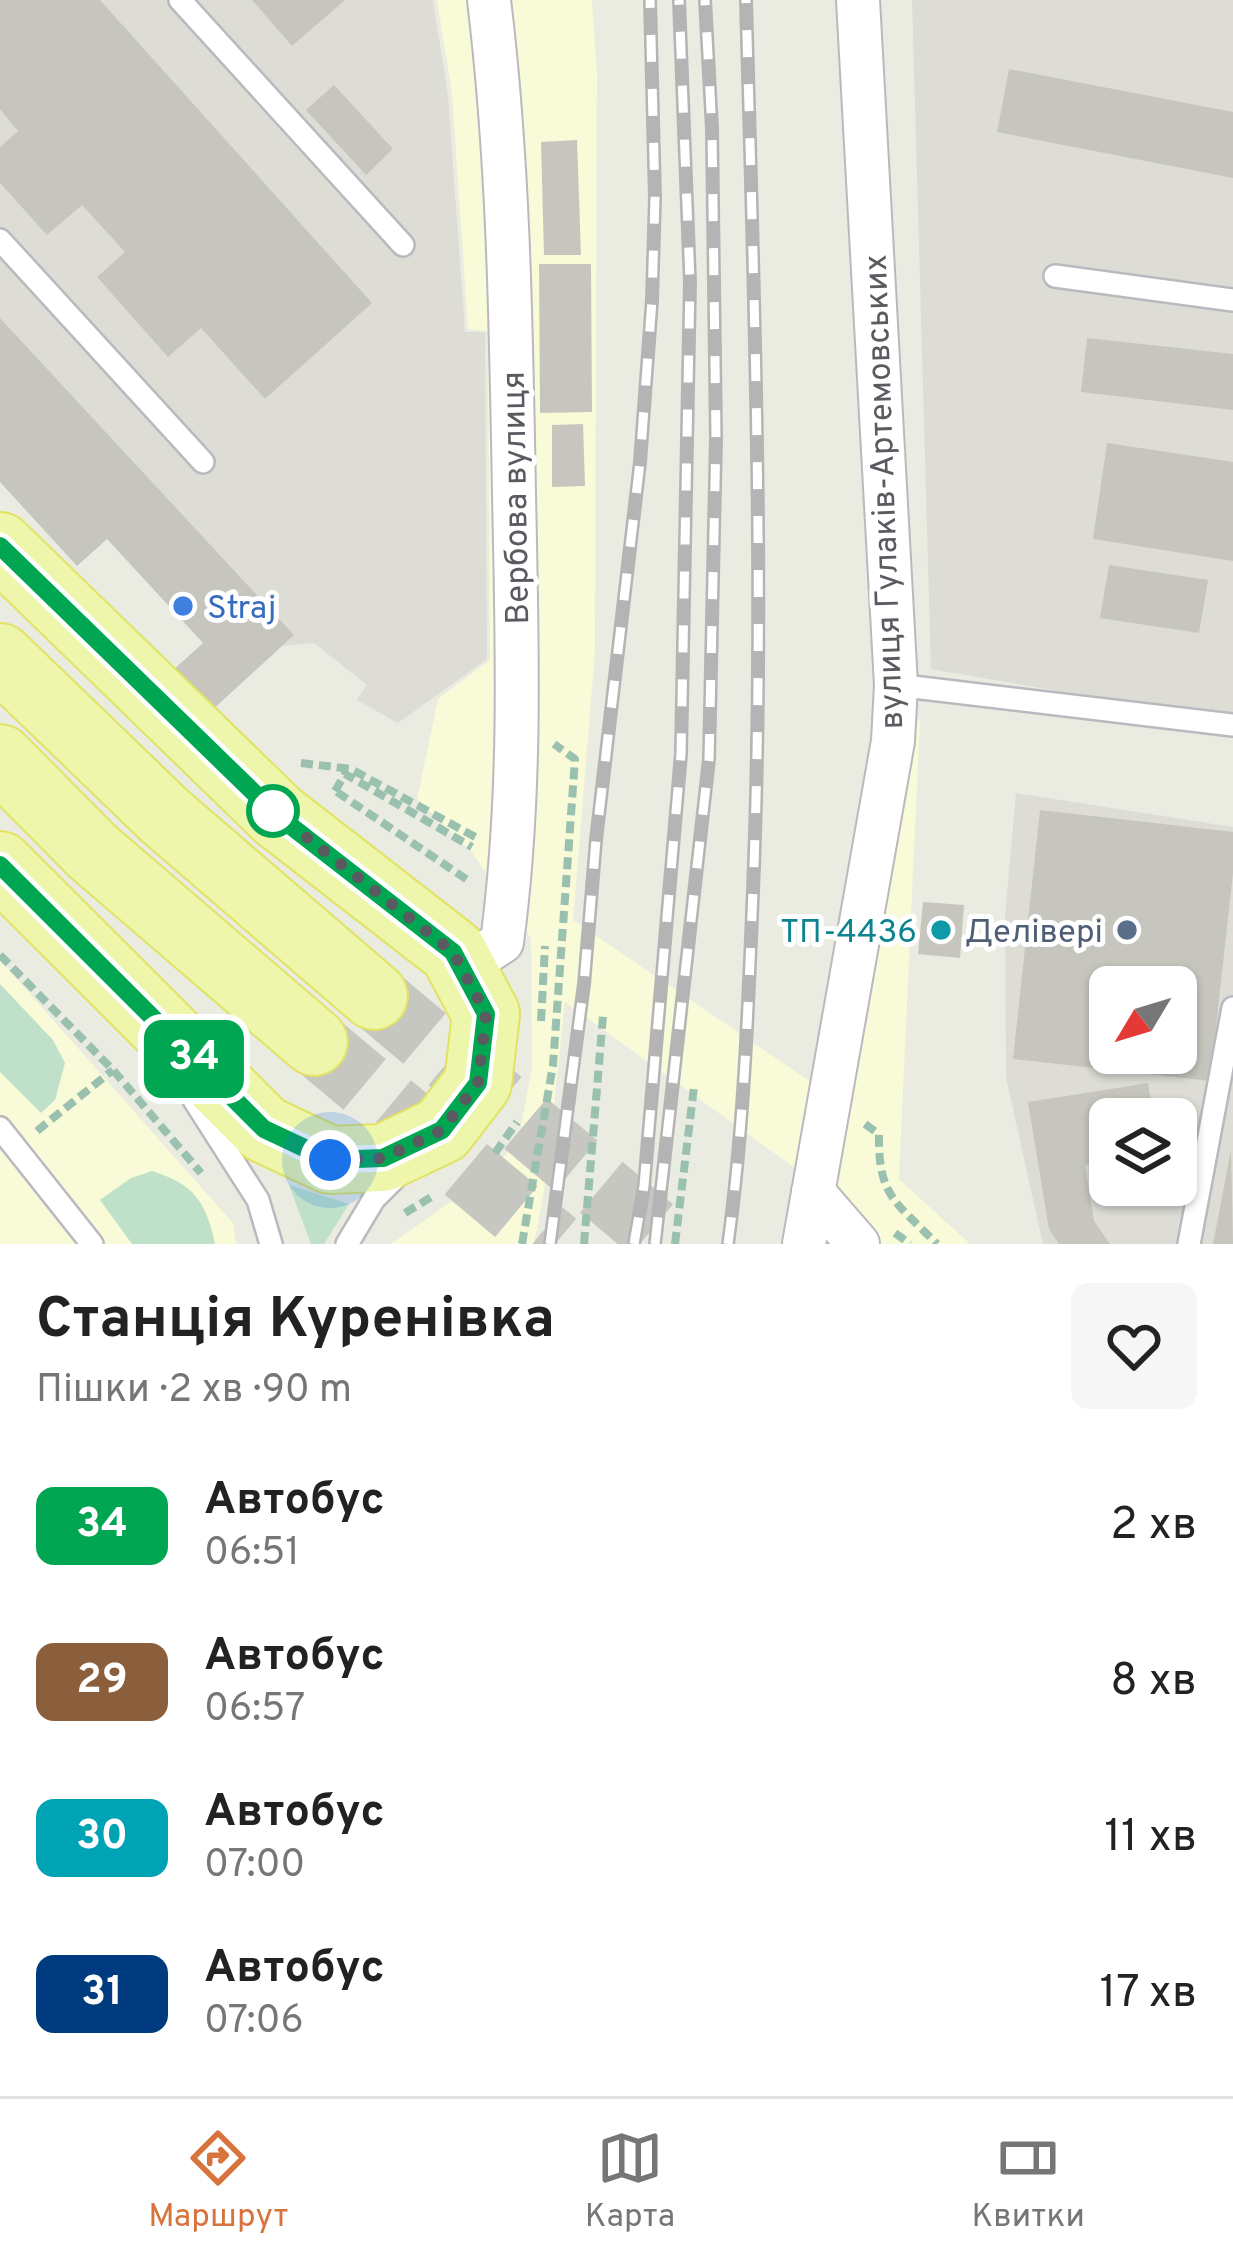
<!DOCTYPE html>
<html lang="uk">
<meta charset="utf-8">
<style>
:root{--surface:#fff;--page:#f6f6f6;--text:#222;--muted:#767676;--line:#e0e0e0;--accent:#d7733c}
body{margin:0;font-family:Overpass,sans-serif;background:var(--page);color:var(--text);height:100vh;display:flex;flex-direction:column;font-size:45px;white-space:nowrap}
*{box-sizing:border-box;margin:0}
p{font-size:39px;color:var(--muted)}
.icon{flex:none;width:66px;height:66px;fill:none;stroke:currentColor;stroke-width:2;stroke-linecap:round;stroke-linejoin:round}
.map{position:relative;height:1244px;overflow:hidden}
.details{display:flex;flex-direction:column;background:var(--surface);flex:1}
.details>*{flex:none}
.badge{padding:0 24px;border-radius:18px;font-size:42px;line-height:78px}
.needle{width:78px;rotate:232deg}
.controls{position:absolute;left:1089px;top:966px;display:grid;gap:24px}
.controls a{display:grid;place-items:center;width:108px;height:108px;border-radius:18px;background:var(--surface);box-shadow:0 3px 9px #0004;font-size:60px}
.you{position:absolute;width:60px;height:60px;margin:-30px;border:9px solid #fff;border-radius:50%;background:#1a73e8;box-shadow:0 0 0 18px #1a73e833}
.map>.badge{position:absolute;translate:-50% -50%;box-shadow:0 0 0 6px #fff}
.round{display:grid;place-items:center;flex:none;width:126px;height:126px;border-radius:18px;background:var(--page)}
.headline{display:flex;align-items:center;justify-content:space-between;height:204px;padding:0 36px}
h1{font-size:57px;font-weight:700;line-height:90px}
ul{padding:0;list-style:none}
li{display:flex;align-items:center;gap:36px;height:156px;padding:0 36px}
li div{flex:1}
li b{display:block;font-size:45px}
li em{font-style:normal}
li .badge{min-width:132px;font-weight:700;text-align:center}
.tab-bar{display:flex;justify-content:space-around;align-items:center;height:168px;border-top:3px solid var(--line);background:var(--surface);font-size:33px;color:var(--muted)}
.tab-bar a{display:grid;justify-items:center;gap:6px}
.tab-bar .active{color:var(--accent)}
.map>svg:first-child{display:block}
.commercial{fill:#f8fad8}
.industrial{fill:#ddddd6;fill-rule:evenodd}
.green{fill:#c0e1c9}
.building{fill:#c7c6be;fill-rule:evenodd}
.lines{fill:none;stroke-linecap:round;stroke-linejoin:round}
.primary-tunnel{stroke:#c6c7c1;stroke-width:66;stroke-dasharray:66 33;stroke-linecap:butt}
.lane-casing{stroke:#b9b9bf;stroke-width:26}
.street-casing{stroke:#b9b9bf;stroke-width:46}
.primary-casing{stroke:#e2e263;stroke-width:70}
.path{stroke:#9ac0af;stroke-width:8;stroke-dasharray:12 6;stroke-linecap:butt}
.lane{stroke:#fff;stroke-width:21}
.street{stroke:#fff;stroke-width:42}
.primary{stroke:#edf6ab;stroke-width:66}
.rail-casing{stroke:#b4b4b5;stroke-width:14}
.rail{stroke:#fff;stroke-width:9;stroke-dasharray:27;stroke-linecap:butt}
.line-casing{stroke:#fff;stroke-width:27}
.line{stroke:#00a651;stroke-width:18}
.walk{stroke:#5a5b61;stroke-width:12;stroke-dasharray:0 21.6}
.shop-dot{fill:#3f7fe0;stroke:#fff;stroke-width:4.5}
.stop-dot{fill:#fff;stroke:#00a651;stroke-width:6}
.culture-dot{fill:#0f9aa8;stroke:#fff;stroke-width:4.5}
.service-dot{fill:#5c6f8a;stroke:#fff;stroke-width:4.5}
.labels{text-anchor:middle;stroke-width:10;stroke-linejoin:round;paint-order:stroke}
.street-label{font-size:33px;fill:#5a5b61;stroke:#fff}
.shop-label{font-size:33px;fill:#366cbe;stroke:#fff;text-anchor:start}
.culture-label{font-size:33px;fill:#0d838f;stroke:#fff;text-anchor:end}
.service-label{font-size:33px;fill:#4e5e75;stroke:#fff;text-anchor:end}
</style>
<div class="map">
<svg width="1233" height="1244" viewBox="0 0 1233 1244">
<rect width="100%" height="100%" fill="#eaebe1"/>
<g class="commercial">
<polygon points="437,0 592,0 597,72 595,652 573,920 811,1082 878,714 920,721 899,1179 970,1244 877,1244 824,1189 565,1002 546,1181 534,1244 391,1244 489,1175 519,1137 532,1067 531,938 471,851 417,799 438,699 490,660 488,331 468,329 452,94"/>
<polygon points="0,960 233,1223 236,1244 0,1244"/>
</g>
<g class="industrial">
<polygon points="0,0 433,0 448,96 465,332 485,332 487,659 398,723 357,700 367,685 314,643 282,646 293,634 0,318"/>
<polygon points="912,0 1233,0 1233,721 931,669"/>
<path d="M1016 793 1233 827V1244H1043L1006 1077 1005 917ZM1110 987H1176V1053H1110ZM1110 1119H1176V1185H1110Z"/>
</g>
<g class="green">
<polygon points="0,984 53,1040 65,1063 55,1100 41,1113 0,1072"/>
<path d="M152 1171C194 1184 206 1202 215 1244H132L100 1200 131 1178Z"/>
<polygon points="289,1185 349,1204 324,1244 311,1244"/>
</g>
<g class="building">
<polygon points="0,0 100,0 372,303 265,399 201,328 168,357 97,277 125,252 82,205 47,235 0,183 0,147 18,131 0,109"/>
<polygon points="252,0 345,0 292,46"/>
<polygon points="1009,69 1233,112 1233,178 997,132"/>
<polygon points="334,85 393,149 366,175 306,110"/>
<polygon points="577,140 581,255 544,255 541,142"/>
<polygon points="539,264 591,264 592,412 540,413"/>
<polygon points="0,318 294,635 209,713 171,672 203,643 107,539 77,566 0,482"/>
<polygon points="1087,338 1233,354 1233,410 1081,392"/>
<polygon points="583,424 585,486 552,487 552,425"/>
<polygon points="1107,443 1233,462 1233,561 1093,539"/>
<polygon points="1109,565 1208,580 1199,633 1100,618"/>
<path d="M1040 810 1233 832V873L1210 1081 1013 1059ZM1110 987H1176V1053H1110Z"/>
<polygon points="923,902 964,905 960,958 918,954"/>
<polygon points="1148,1083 1154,1119 1110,1119 1110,1161 1085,1165 1094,1221 1110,1244 1059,1244 1049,1229 1028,1102"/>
<polygon points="1231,1150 1233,1244 1213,1244"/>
</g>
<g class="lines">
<g class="primary-tunnel">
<polyline points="374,996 669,1244"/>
<polyline points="314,1042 555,1244"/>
</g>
<g class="lane-casing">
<g id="lane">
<polyline points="180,0 403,245"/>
<polyline points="0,240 203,462"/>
<polyline points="1055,276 1233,300"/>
<polyline points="896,685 1233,725"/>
<polyline points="194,1100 258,1200 271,1244"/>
<polyline points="0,1128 92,1244"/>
<polyline points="347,1244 374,1199 400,1173"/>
<polyline points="1189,1244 1233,1008"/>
</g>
</g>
<g class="street-casing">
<g id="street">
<path d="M453 952 479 957 502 942C522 792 517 644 514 494 511 329 509 164 489 0"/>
<polyline points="813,1192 858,1244"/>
<polyline points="804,1244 893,741 896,685 858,0"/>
</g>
</g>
<g class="primary-casing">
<g id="primary">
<polyline points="0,546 278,816 453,952 486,1014 478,1083 442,1130 383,1158 330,1160 264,1129 0,865"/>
<polyline points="0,657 166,817 374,996"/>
<polyline points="0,758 92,851 314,1042"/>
</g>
</g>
<g class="path">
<polyline points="301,763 351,769 477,838"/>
<polyline points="335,791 345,774 472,847"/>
<polyline points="337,792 469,881"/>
<polyline points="0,955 113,1070 201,1173"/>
<polyline points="541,1021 545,946"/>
<path d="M865 1124 879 1134C878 1197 896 1202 937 1244"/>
<polyline points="37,1131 113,1070"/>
<polyline points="495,1153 517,1122"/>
<polyline points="405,1213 433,1196"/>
<polyline points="895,1233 910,1244"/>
<polyline points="522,1244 553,1065 575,759 554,744"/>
<polyline points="584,1244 603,1016"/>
<polyline points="675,1244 694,1087"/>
</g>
<use href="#lane" class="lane"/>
<use href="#street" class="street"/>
<use href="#primary" class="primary"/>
<g class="rail-casing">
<g id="rail">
<polyline points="550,1244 584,984 596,840 640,462 652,300 655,198 650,0"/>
<polyline points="634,1244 644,1186 681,754 690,282 679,0"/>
<polyline points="655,1244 709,759 716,438 712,129 705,0"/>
<path d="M728 1244C744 1127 748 1009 753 891 765 594 754 297 746 0"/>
</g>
</g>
<use href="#rail" class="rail"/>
</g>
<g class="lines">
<g class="line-casing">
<polyline id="line" points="0,546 278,816 453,952 486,1014 478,1083 442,1130 383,1158 330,1160 264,1129 0,865"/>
</g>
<use href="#line" class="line"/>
<polyline class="walk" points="273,811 453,952 486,1014 478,1083 442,1130 383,1158 330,1160"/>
</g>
<circle class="shop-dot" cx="183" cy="606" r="12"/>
<circle class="stop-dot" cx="273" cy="811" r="24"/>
<circle class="culture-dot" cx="941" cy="930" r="12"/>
<circle class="service-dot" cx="1127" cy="930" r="12"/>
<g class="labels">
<g class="street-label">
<text transform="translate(882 492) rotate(-92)" y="12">вулиця Гулаків-Артемовських</text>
<text transform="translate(514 498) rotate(-91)" y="12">Вербова вулиця</text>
</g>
<g class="shop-label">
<text x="207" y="618">Straj</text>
</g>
<g class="culture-label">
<text x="917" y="942">ТП-4436</text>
</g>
<g class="service-label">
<text x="1103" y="942">Делівері</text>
</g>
</g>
</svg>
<div class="controls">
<a><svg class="needle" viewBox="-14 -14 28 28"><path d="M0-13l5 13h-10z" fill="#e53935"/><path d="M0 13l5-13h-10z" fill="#767676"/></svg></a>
<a><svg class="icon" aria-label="layers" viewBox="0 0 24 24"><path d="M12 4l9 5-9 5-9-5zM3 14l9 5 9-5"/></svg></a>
</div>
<div class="you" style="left:330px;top:1160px"></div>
<b class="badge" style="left:194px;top:1059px;background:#00a651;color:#fff">34</b>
</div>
<section class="details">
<div class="headline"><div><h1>Станція Куренівка</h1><p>Пішки · 2 хв · 90 m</p></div><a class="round"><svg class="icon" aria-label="heart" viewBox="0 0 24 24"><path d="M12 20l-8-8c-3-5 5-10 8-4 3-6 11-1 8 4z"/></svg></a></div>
<ul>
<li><span class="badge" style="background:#00a651;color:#fff">34</span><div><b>Автобус</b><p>06:51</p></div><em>2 хв</em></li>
<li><span class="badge" style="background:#8b5e3c;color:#fff">29</span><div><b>Автобус</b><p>06:57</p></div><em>8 хв</em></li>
<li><span class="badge" style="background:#00a3b4;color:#fff">30</span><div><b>Автобус</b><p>07:00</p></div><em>11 хв</em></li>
<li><span class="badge" style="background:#003b80;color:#fff">31</span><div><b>Автобус</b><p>07:06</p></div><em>17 хв</em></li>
</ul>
</section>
<nav class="tab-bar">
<a class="active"><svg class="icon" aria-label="directions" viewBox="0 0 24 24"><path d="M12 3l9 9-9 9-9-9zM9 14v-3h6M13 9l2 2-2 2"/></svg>Маршрут</a>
<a><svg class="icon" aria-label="map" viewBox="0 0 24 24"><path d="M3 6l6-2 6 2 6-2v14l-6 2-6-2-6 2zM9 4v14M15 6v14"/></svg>Карта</a>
<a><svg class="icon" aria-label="tickets" viewBox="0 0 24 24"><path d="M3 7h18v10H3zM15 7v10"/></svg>Квитки</a>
</nav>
